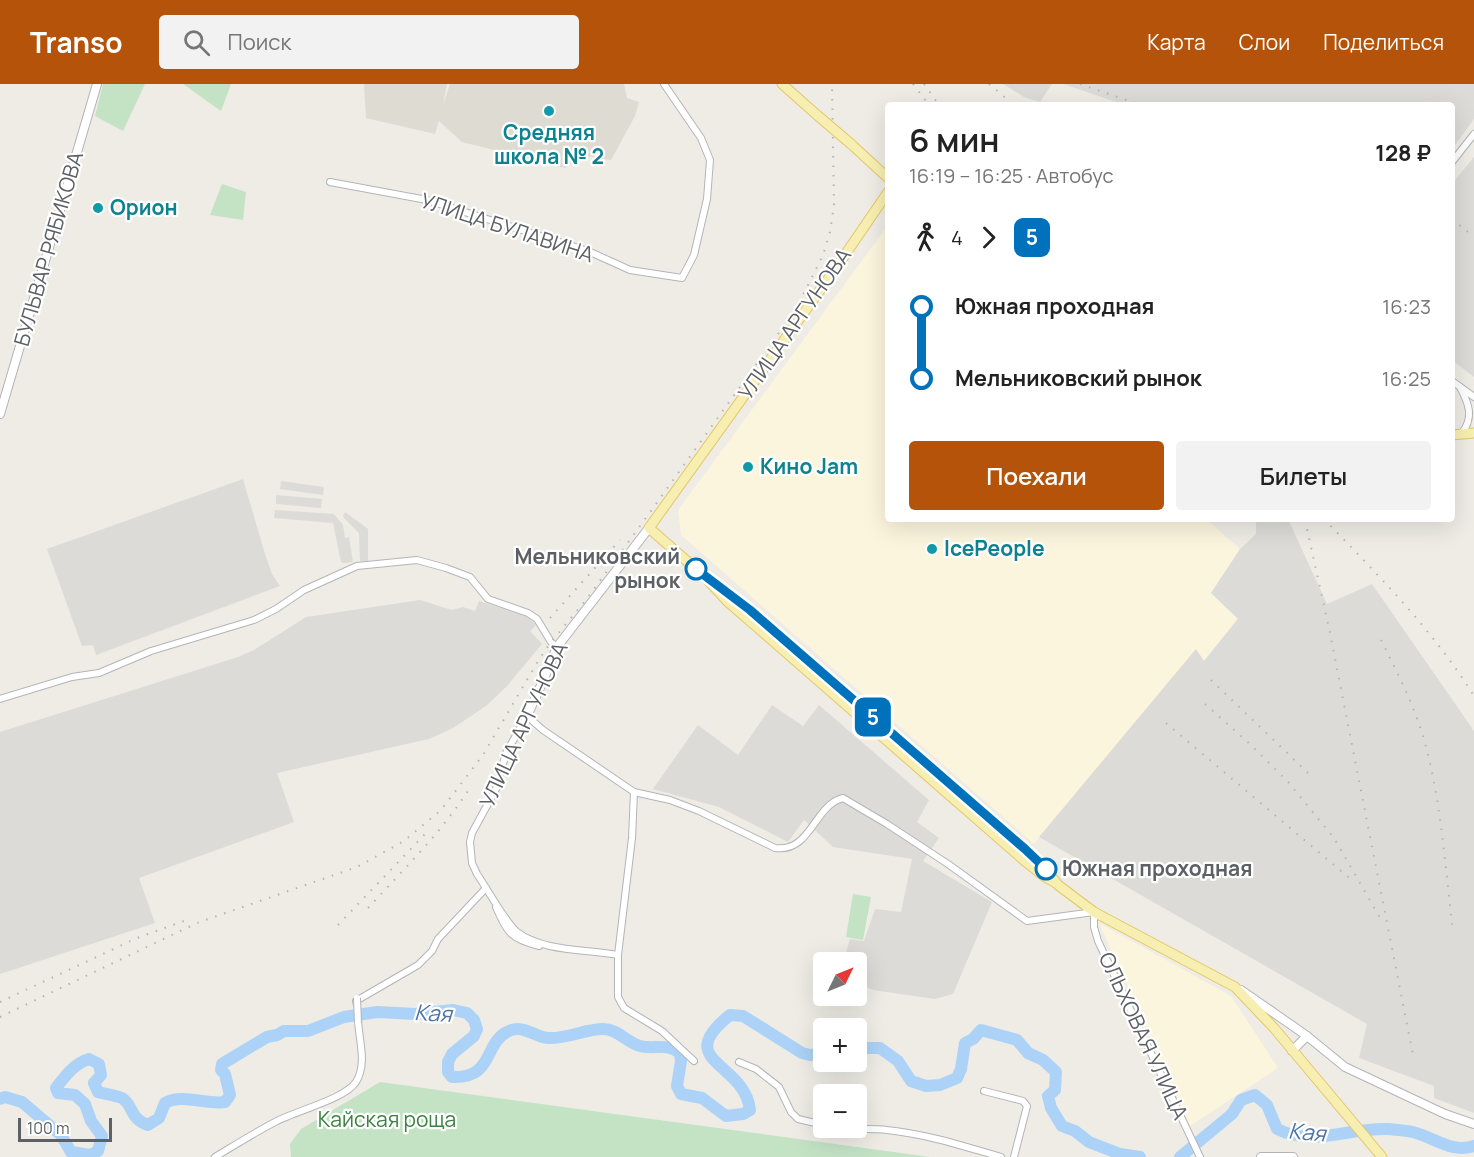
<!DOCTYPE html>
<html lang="ru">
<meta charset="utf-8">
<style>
:root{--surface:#fff;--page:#f2f2f2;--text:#222;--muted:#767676;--accent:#b45309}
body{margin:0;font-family:Manrope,sans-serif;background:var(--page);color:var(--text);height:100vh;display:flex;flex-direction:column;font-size:22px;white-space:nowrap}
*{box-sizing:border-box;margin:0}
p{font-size:20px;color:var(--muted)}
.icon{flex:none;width:33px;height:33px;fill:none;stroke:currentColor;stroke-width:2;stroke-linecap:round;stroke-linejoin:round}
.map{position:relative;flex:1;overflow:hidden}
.details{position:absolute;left:885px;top:18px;width:570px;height:420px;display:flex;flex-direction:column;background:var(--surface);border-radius:6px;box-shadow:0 6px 24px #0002}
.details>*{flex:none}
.badge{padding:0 12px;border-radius:9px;font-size:21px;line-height:39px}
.needle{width:39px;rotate:47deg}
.tools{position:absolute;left:813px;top:868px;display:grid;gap:12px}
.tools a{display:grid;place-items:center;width:54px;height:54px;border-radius:6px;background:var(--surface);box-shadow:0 6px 24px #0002;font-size:30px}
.scale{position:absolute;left:18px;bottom:15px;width:94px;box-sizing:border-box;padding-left:6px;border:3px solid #5d6064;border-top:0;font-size:16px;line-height:21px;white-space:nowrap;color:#5d6064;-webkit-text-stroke:4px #fff;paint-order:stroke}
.map>.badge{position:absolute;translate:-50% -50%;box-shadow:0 0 0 3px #fff}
.legs{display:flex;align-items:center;gap:9px;height:66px;padding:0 24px;font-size:20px}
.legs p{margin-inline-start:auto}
.summary{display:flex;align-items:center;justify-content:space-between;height:102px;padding:0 24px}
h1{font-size:33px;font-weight:600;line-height:45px}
.button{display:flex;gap:12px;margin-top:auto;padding:12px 24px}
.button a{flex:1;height:69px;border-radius:6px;background:var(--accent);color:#fff;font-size:24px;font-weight:600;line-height:69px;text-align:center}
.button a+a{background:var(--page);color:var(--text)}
ul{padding:0 24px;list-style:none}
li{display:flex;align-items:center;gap:21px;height:72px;font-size:22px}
li i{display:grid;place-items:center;width:9px;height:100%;margin:0 8px;background:currentColor}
li i::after{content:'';width:15px;height:15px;margin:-8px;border:4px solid;border-radius:50%;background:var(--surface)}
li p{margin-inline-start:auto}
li:first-child i{background:linear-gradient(#0000 50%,currentColor 0)}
li:last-child i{background:linear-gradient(currentColor 50%,#0000 0)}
header{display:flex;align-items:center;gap:36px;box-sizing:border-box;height:84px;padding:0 30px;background:var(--accent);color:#fff}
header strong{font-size:28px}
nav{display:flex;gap:33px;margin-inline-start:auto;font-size:21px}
.search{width:420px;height:54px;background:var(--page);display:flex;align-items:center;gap:15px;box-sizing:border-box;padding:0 21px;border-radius:6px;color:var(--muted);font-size:22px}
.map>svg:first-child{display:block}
.commercial{fill:#fbf5dd}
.industrial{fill:#dddbd7}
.education{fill:#dedbd3}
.green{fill:#c4e3c5}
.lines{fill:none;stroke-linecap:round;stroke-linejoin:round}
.river{stroke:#acd3f7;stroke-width:12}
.street-casing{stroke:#b2b5b9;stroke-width:8}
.secondary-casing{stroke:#b1b4b9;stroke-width:10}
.primary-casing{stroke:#e4c668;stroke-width:11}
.street{stroke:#fff;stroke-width:6}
.secondary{stroke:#fff;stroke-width:8}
.primary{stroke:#f7efb1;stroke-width:9}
.rail{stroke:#b3b4b4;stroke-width:2;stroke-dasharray:1.5 8;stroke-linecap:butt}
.street-bridge-casing{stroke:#b2b5b9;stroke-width:8;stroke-linecap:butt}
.primary-bridge-casing{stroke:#e4c668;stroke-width:11;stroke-linecap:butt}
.street-bridge{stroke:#fff;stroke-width:6}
.primary-bridge{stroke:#f7efb1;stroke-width:9}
.line-1-casing{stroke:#fff;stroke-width:14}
.line-1{stroke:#0072bc;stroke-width:9}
.culture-dot{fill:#0f9aa8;stroke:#fff;stroke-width:2}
.stop-1-dot{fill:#fff;stroke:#0072bc;stroke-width:3}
.labels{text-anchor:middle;stroke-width:4.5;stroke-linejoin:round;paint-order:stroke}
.culture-label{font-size:21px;font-weight:bold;fill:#0d838f;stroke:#fff;text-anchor:start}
.street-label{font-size:21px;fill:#5d6064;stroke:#fff}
.stop-label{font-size:21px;font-weight:bold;fill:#5d6064;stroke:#fff;text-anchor:end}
.park-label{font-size:21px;fill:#3e8243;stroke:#fff}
.water-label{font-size:22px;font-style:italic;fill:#4b74a7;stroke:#fff}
</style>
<header>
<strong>Transo</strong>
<div class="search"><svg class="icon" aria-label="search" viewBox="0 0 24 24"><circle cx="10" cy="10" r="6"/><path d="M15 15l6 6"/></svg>Поиск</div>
<nav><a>Карта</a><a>Слои</a><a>Поделиться</a></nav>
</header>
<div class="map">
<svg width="1474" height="1073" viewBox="0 0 1474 1073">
<rect width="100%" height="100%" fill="#eeece5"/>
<g class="commercial">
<polygon points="886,144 888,146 888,435 1206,435 1240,465 1211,509 1238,534 1204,577 1196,565 1034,760 681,451 678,426"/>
<polygon points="1099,839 1231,912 1278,984 1190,1042"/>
</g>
<g class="industrial">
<polygon points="1003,0 1052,0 1040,18 1024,13"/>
<polygon points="1063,0 1474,0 1474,35 1452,65 1452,21 1125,21"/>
<polygon points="1474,73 1474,293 1452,276 1452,100"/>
<polygon points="243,395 265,470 272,490 280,502 96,571 93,561 82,562 47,465"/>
<polygon points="281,397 324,403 323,411 280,405"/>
<polygon points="276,411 322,415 321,424 276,420"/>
<polygon points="275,426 334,430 343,441 345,454 349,453 353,478 343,479 341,478 333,439 274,434"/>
<polygon points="345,428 368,445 368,477 360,477 359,449 345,435 343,432"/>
<polygon points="1256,435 1288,435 1327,520 1372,500 1474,647 1474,1029 1434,1014 1434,1002 1359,974 1367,940 1039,753 1196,565 1204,577 1238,535 1211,509 1240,465 1256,450"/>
<polygon points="420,516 452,526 463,523 475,527 479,517 528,533 536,541 530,547 542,560 507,602 486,622 453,644 429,655 277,689 294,738 139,794 155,839 0,890 0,648 238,573 254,566 306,533"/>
<polygon points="772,621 803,642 819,621 929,716 917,738 939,754 923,777 992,818 953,910 935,915 873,906 857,899 856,879 843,879 850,855 864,857 875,825 901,828 912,775 833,763 804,736 788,758 719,723 653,705 698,641 738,671"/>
</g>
<polygon class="education" points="364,0 447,0 443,21 450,0 624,0 627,14 639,18 635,32 611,76 586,72 565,84 462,58 439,37 435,50 366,34"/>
<g class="green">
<polygon points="103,0 145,0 123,47 95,32"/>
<polygon points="183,0 231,0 221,27"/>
<polygon points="222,100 246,108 243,136 210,131"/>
<polygon points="853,810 871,813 863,856 846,853"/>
<polygon points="380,998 930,1073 291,1073 290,1060 301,1045"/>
</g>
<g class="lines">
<g class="river">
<polyline points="856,964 880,964 898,977 911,997 926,1002 940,1001 957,994 961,985 965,959 973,955 981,946 1017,956 1028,969 1043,976 1056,988 1055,1006 1048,1012 1051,1024 1062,1042 1075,1047 1089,1058 1120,1070 1140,1073"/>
<path d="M0 1015 5 1013 22 1018 61 1051 71 1068 90 1071 98 1067 102 1052 91 1037 85 1020 75 1011 58 1009 56 1004C65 992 75 979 89 975L99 980 101 991 94 999 98 1008C105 1010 115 1011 122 1014 134 1022 129 1034 148 1041L159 1034 165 1019C182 1009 206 1021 225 1018L230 1011 225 990 221 986 222 980 267 953 277 951 284 947H308L344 933 377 928 415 930 453 926 467 929 474 936 477 945 474 952 452 970 448 978V988L452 993C495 995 483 958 509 947 523 940 534 953 548 954 567 955 585 945 603 945 618 945 626 958 640 962 655 966 665 958 680 969L681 977 677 1002 681 1010 702 1014 726 1032 743 1030 750 1026C745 978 671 978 730 931L743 932 802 969 810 971 824 970"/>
<path d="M1180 1073 1232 1030 1241 1016 1255 1011 1267 1021 1277 1045C1313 1063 1351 1043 1388 1045 1397 1046 1408 1046 1416 1049 1437 1055 1452 1069 1474 1062"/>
</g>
<g class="street-casing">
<g id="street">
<polyline points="1452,78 1474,50"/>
<polyline points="330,98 427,116 588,167 630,186 682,194 694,171 707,115 710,76 701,54 664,0"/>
<polyline points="1452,297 1474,313"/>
<path d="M1460 303C1469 320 1474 333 1462 349"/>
<polyline points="0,615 72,593 99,589 151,567 254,536 276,525 304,506 357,482 417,476 446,484 470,493 488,515 528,529 537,535 551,558 557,563"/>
<polyline points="860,646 874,645"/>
<polyline points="634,708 632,754 618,871 618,913 624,924 662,947 694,977"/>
<path d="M496 823C507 849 511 855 539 862"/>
<path d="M618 871C587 865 543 868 517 848 506 839 486 803 477 790L472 779 470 758 472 749 496 705 506 669 527 632 543 646 634 708 670 716 699 727 775 764C811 769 814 721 843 714L887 740 948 780 1027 837 1094 828V843L1098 857 1200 1073"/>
<polyline points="357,921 356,917 418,881 432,867 438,855 486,804"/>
<polyline points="739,978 756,985 779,1003 791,1028 798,1035 824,1041"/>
<polyline points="984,1007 1023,1017 1027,1022 1014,1073"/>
<path d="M845 1044C860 1046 873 1044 887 1046 926 1050 963 1062 1001 1073"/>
<path d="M215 1073C235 1061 254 1049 275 1038 295 1027 345 1015 356 998 368 979 358 954 358 934"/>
</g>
</g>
<g class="secondary-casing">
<g id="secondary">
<polyline points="0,330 97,0"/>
<polyline points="527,632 543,597 557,563 649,444"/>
<polyline points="1241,906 1307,952 1345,983 1445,1030 1474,1040"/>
<polyline points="1292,967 1307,952"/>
<polyline points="1261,1073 1293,1073"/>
</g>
</g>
<g class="primary-casing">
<g id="primary">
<polyline points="782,0 817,31"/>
<polyline points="851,60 888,94"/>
<polyline points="888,108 836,184 649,444 704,492 727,517 1026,778 1045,793 1056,799"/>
<polyline points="1452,351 1474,349"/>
<polyline points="719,502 750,526 1025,765 1039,777 1058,801 1094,828 1235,903 1274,944 1382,1073"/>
</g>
</g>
<use href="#street" class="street"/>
<use href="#secondary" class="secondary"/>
<use href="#primary" class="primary"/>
<g class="rail">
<polyline points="913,0 929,21"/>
<polyline points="924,0 939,21"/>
<polyline points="989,0 1014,21"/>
<polyline points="1080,0 1141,21"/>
<polyline points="1452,135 1474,153"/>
<polyline points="1452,167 1457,173"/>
<path d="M1324 435C1378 491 1433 546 1474 612"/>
<polyline points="1305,436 1329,544 1413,971"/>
<polyline points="550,534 620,456"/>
<path d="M1381 556C1396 586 1412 617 1422 649 1441 711 1445 783 1453 848"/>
<polyline points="1211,596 1308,689"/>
<polyline points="1205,620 1251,661 1289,699 1334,754 1383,839"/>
<polyline points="1166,639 1354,798"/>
<path d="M368 824C404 785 443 747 471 702"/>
<polyline points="338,841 427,748"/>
<polyline points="0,918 137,854 184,837"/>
<polyline points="0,933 197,839 357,783 404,757 441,726 483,671 538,577 551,558 586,516 648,431 778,250 802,213 823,171 830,148 834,121 832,0"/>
</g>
<g class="street-bridge-casing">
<polyline id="street-bridge" points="357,914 358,939"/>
</g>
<g class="primary-bridge-casing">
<polyline id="primary-bridge" points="817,31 851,60"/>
</g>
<use href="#street-bridge" class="street-bridge"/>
<use href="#primary-bridge" class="primary-bridge"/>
</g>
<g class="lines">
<g class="line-1-casing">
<polyline id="line-1" points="696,485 750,526 1025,765 1046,785"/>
</g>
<use href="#line-1" class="line-1"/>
</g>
<g class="culture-dot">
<circle cx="549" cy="27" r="6"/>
<circle cx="98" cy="124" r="6"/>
<circle cx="748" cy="383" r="6"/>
<circle cx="932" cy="465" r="6"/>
</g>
<g class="stop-1-dot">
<circle cx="696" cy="485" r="10"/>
<circle cx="1046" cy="785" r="10"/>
</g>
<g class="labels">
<g class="culture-label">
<text x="549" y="56" text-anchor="middle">Средняя<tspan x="549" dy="24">школа № 2</tspan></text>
<text x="110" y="131">Орион</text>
<text x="760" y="390">Кино Jam</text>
<text x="944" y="472">IcePeople</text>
</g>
<g class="street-label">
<text transform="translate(507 144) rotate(18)" y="7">УЛИЦА БУЛАВИНА</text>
<text transform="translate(49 165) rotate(-74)" y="7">БУЛЬВАР РЯБИКОВА</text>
<text transform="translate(795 240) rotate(-55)" y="7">УЛИЦА АРГУНОВА</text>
<text transform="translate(524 641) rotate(-65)" y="7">УЛИЦА АРГУНОВА</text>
<text transform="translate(1143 952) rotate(65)" y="7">ОЛЬХОВАЯ УЛИЦА</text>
</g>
<g class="stop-label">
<text x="680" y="480">Мельниковский<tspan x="680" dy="24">рынок</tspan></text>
<text x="1062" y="792" text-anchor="start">Южная проходная</text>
</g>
<g class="park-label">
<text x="387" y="1043">Кайская роща</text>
</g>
<g class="water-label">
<text transform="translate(433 929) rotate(3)" y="8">Кая</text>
<text transform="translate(1307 1048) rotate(5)" y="8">Кая</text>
</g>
</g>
</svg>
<div class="tools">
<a><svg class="needle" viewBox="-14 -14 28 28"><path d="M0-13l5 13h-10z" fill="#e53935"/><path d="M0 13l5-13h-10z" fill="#767676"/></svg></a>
<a>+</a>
<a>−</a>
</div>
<div class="scale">100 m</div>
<b class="badge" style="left:873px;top:633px;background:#0072bc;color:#fff">5</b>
<section class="details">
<div class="summary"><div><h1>6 мин</h1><p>16:19 – 16:25 · Автобус</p></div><b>128 ₽</b></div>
<div class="legs"><svg class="icon" aria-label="walk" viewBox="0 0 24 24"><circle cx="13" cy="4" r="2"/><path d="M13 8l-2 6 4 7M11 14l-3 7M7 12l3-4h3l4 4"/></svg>4<svg class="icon" aria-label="forward" viewBox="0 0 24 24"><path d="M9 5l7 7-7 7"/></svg><b class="badge" style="background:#0072bc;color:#fff">5</b></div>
<ul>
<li><i style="color:#0072bc"></i><b>Южная проходная</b><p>16:23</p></li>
<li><i style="color:#0072bc"></i><b>Мельниковский рынок</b><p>16:25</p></li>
</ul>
<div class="button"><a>Поехали</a><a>Билеты</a></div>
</section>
</div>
